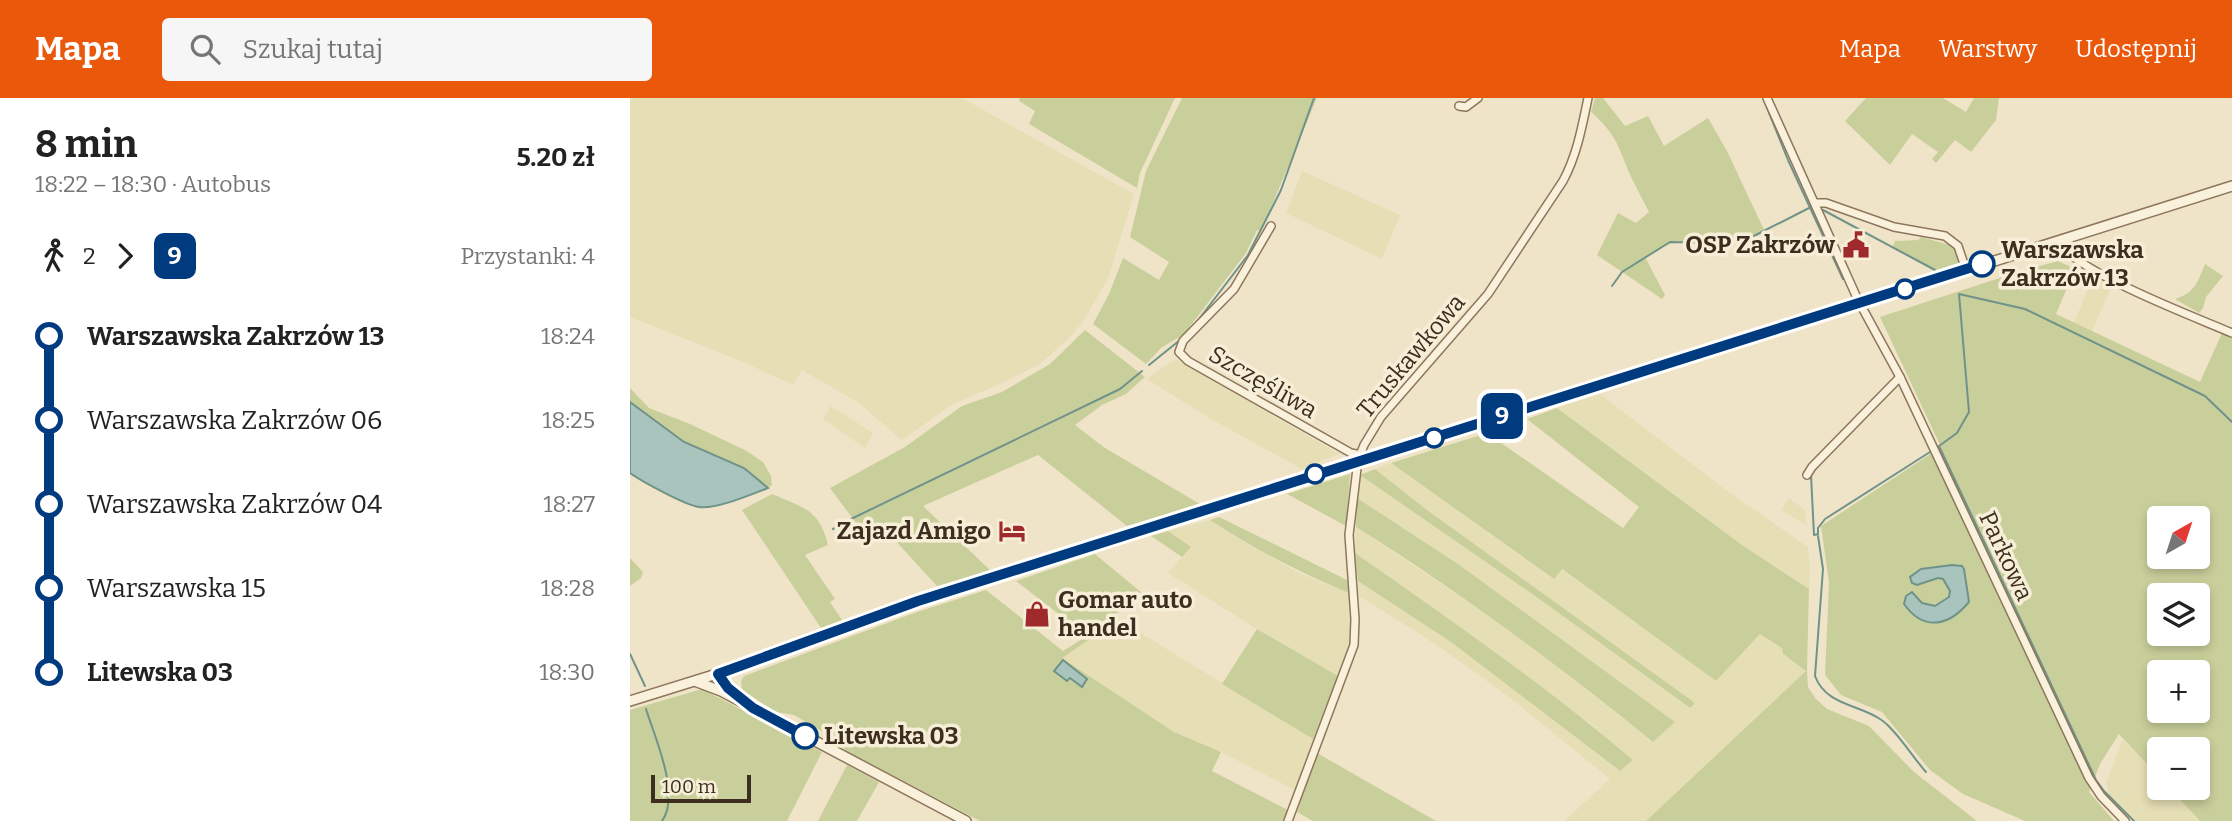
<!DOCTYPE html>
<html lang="pl">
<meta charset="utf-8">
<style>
:root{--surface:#fff;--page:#f6f6f6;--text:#222;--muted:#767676;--accent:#ea580c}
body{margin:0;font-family:Bitter,serif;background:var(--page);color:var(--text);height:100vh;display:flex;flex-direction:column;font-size:26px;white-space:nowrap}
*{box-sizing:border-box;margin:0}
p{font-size:23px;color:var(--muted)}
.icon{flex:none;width:38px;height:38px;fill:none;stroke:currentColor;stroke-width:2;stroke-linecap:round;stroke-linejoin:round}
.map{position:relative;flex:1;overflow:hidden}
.sheet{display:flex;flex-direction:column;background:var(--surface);width:630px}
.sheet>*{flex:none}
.badge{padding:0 14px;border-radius:10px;font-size:24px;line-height:46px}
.needle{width:46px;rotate:39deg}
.fabs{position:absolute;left:1517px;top:408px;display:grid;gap:14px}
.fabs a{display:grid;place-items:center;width:63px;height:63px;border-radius:7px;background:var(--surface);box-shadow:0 4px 10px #0003;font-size:35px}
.scale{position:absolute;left:21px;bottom:18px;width:100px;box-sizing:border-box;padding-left:7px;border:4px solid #3d2e20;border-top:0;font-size:19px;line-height:24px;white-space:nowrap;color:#3d2e20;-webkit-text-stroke:5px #f7eed8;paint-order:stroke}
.map>.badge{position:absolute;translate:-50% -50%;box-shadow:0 0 0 4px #fff}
.legs{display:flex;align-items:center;gap:10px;height:77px;padding:0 35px;font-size:23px}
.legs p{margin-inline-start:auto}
.head{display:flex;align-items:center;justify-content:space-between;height:119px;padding:0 35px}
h1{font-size:38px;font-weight:700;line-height:52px}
ul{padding:0 35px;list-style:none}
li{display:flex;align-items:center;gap:24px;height:84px;font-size:26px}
li i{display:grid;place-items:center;width:10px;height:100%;margin:0 9px;background:currentColor}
li i::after{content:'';width:18px;height:18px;margin:-9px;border:5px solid;border-radius:50%;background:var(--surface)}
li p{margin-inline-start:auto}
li:first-child i{background:linear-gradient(#0000 50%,currentColor 0)}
li:last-child i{background:linear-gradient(currentColor 50%,#0000 0)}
header{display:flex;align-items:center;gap:42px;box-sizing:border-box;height:98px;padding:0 35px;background:var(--accent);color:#fff}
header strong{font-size:33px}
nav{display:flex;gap:38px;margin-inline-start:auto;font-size:24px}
.search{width:490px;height:63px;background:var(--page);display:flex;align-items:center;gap:18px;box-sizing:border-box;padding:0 24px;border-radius:7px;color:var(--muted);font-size:26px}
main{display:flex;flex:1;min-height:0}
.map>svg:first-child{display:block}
.farmland{fill:#e6deb5}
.green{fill:#c9cf9b;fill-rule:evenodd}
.water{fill:#a9c4bc;stroke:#6f938a;stroke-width:2}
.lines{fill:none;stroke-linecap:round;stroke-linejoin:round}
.stream{stroke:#6f938a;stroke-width:2}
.minor-casing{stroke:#8d765c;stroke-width:10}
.tertiary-casing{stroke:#8d765c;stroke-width:12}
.minor{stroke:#faf1dc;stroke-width:7}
.tertiary{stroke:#faf1dc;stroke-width:9}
.line-1-casing{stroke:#fff;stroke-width:16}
.line-1{stroke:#003b80;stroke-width:10}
.stop-1-dot{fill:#fff;stroke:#003b80;stroke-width:3.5}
.labels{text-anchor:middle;stroke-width:7;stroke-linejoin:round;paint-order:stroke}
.poi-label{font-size:24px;font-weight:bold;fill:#3d2e20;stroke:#f7eed8;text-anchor:end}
.stop-label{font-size:24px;font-weight:bold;fill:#3d2e20;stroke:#f7eed8;text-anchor:start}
.street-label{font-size:24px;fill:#3d2e20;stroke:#f7eed8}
</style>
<header>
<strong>Mapa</strong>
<div class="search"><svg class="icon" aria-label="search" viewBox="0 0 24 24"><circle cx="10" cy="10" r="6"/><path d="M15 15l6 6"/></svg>Szukaj tutaj</div>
<nav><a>Mapa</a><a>Warstwy</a><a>Udostępnij</a></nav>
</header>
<main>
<section class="sheet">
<div class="head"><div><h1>8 min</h1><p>18:22 – 18:30 · Autobus</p></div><b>5.20 zł</b></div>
<div class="legs"><svg class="icon" aria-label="walk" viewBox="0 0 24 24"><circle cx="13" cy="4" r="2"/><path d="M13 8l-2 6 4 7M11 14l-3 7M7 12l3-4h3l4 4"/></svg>2<svg class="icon" aria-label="forward" viewBox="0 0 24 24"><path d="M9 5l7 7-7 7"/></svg><b class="badge" style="background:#003b80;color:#fff">9</b><p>Przystanki: 4</p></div>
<ul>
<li><i style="color:#003b80"></i><b>Warszawska Zakrzów 13</b><p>18:24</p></li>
<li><i style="color:#003b80"></i><span>Warszawska Zakrzów 06</span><p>18:25</p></li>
<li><i style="color:#003b80"></i><span>Warszawska Zakrzów 04</span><p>18:27</p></li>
<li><i style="color:#003b80"></i><span>Warszawska 15</span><p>18:28</p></li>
<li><i style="color:#003b80"></i><b>Litewska 03</b><p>18:30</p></li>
</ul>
</section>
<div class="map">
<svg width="1602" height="723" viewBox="0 0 1602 723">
<rect width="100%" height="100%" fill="#f0e4c8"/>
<g class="farmland">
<polygon points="0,0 332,0 504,96 478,181 452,225 437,242 410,266 372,285 323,306 272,342 229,305 172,272 163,287 111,263 0,219"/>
<polygon points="672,73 770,117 752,161 656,115"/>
<polygon points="1463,179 1482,187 1462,233 1444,225"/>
<polygon points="545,261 709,356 672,371 581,321 517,281"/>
<polygon points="970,296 1100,395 1178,449 1180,466 1179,491 1112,447 927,310"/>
<polygon points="201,308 243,335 235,350 193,321"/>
<polygon points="761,365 923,481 931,471 1086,583 1130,536 1152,550 1153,557 1177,573 1016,723 934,723 980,681 884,603 838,569 790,536 729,498 728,483 821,544 989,673 1002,663 961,626 907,586 725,455 726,429 859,518 914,558 1023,644 1045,624 828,466 727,400 730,377 908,500 1059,610 1065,605 797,412 745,371"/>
<polygon points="1159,400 1175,412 1176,427 1151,412"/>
<polygon points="580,422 616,445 667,474 719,495 720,549 708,578 627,531 538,475 561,449 538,433"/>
<polygon points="483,518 683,641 665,692 591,654 544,634 431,559 463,539"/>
<polygon points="1493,641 1529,679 1530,690 1539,690 1570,723 1500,723 1481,702 1476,685"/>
</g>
<g class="green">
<polygon points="390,0 545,0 510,75 507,90 399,26 405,13 389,3"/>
<polygon points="552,0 687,0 631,133 627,132 616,155 554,236 531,250 516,266 463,226 479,196 493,160 529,182 539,164 500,139 516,73"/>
<path d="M965 0H973L995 28 1018 18 1034 48 1078 20 1097 53 1135 134 1121 141 1084 146 1045 143 1015 159 1035 197 1032 201 967 157 988 115 1006 125 1019 114C1013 102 1007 91 1001 79 988 49 988 38 961 14Z"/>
<polygon points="1236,0 1313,0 1336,14 1344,0 1369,0 1366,22 1341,54 1325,42 1306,65 1302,61 1308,54 1282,36 1260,67 1215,23"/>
<polygon points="1291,139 1323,148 1330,162 1328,166 1305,173 1262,150 1265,143 1288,142"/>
<path d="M1428 163 1445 171 1426 216 1570 284 1592 235 1602 240V723H1570L1539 690H1568V651H1530L1529 679 1489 636 1470 666 1459 694 1484 723H1395L1333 696 1300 672 1252 614 1211 597 1195 577 1199 485 1191 428 1311 349 1250 219 1394 172ZM1530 420H1568V458H1530ZM1530 497H1568V536H1530ZM1530 574H1568V612H1530Z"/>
<path d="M1575 166 1593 178 1576 199 1573 210 1569 215 1545 201C1565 195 1568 183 1575 166Z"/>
<polygon points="455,232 515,279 496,296 472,307 445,327 475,350 570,406 497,428 408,357 293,408 361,473 307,488 250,426 232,433 200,390 275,349 332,308 372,294 420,266"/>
<polygon points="0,290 19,310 60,326 115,352 133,364 141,378 142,387 138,390 114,370 54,344 3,309 0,304"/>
<polygon points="927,310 1112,447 1179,491 1177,573 1178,589 1186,601 1197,611 1239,628 1284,674 1347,723 1016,723 1176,573 1153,556 1152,550 1130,536 1086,583 932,471 924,481 761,365 857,335 993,430 1009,409 897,321"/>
<polygon points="745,371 797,412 1065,605 1060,610 908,500 730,377"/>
<polygon points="720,376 716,428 657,396"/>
<path d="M142 396C173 410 189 410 198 447L175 457 205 501 200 504 212 522 191 530 112 412Z"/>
<path d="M727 400 828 466 1045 624 1023 644C928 567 830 494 726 429Z"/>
<path d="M589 419 717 482 719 495C668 474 626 452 580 422Z"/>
<polygon points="538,433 561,449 552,459 521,438"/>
<path d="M725 455C819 521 915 587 1003 662L990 673 821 544 728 483Z"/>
<polygon points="465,456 512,495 483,518 463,539 432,560 544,634 591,654 582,673 658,712 654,723 350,723 216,653 205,641 164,617 146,614 112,592 111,583 114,578 287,514 356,492 433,553 457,538 386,483"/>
<polygon points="0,460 13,474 11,480 0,488"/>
<polygon points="627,531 708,578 683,641 592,586"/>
<polygon points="72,591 192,654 157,723 0,723 0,612"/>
<polygon points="687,655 806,723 683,723 667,714"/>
<polygon points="217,667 249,684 227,723 188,723"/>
</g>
<g class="water">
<path d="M0 304 54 344 114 370 138 390C122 396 85 412 69 409 55 407 13 384 0 375Z"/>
<path d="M1322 467 1332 468 1334 471 1339 504C1319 528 1294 534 1274 506L1276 498 1282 494 1292 505 1305 508 1319 499 1320 493 1313 481 1308 480 1287 487 1282 485 1280 479 1291 471Z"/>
<polygon points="433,562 457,581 452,589 440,580 437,583 424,573"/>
</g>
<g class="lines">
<g class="stream">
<polyline points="1133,0 1158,62 1213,181"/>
<polyline points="1193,112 1305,172"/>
<polyline points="982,188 992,174 1040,144 1084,145 1118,141 1181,109"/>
<polyline points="566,225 618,157 651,92 684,0"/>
<polyline points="519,267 550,242"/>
<polyline points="1181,377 1184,437 1188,436 1188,430 1195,421 1300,354"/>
<polyline points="221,421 490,291 512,273"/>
<polyline points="203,431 216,424"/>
<path d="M1188 438 1193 471 1185 578C1196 607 1227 606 1250 621 1264 629 1284 661 1296 674"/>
<polyline points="0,556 15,588"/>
<path d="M16 611C25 640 51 697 32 723"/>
<polyline points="1504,723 1474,693 1466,682 1309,348 1327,335 1339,314 1329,196 1395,211 1575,298 1602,324"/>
</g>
<g class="minor-casing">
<g id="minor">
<polyline points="1137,0 1228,202 1270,279 1459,680 1471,698 1495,723"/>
<polyline points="829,8 836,9 848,0"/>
<polyline points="1185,105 1196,105 1264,129 1315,138 1328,148 1336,172"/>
<polyline points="641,128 604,191 553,243 549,254 558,263 721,355 731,357"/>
<path d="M1428 143C1445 174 1565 219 1602 235"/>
<polyline points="1177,377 1182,369 1270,279"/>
<path d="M658 723 724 547 725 521 719 437 728 362 734 347 751 319 858 196 933 83C947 57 952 29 958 0"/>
</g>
</g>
<g class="tertiary-casing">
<g id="tertiary">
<polyline points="88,576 105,596"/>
<polyline points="67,584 91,593 336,723"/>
<polyline points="0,603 106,570 288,503 1602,88"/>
</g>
</g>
<use href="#minor" class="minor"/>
<use href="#tertiary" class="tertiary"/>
</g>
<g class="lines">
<g class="line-1-casing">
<polyline id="line-1" points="175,638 123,610 98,590 88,576 288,503 1352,166"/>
</g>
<use href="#line-1" class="line-1"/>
</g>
<defs>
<g id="civic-bare" transform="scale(2.1)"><path d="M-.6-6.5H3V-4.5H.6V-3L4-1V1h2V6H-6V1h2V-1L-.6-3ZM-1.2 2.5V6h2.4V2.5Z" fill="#9e2a2b" stroke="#f7eed8" stroke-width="2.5" paint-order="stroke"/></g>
<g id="hotel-bare" transform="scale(2.1)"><path d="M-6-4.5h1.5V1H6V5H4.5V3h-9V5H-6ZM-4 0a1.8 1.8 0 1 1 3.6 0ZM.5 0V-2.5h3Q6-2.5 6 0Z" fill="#9e2a2b" stroke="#f7eed8" stroke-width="2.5" paint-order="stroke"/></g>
<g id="shop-bare" transform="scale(2.1)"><path d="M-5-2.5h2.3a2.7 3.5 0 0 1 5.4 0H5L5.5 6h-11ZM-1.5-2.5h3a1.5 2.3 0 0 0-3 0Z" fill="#9e2a2b" stroke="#f7eed8" stroke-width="2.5" paint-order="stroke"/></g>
</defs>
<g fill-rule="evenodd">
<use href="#civic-bare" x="1226" y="147"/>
<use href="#hotel-bare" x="382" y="433"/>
<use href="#shop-bare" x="407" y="516"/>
</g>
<g class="stop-1-dot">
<circle cx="1352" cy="166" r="12"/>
<circle cx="1275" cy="191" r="9"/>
<circle cx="804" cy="340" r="9"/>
<circle cx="685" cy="376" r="9"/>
<circle cx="175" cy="638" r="12"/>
</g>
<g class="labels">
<g class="poi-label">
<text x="1205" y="155">OSP Zakrzów</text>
<text x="361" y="441">Zajazd Amigo</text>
<text x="428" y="510" text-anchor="start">Gomar auto<tspan x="428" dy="28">handel</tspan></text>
</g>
<g class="stop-label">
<text x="1371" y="160">Warszawska<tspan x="1371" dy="28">Zakrzów 13</tspan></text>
<text x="194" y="646">Litewska 03</text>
</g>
<g class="street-label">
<text transform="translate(781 258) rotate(-50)" y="8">Truskawkowa</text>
<text transform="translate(633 284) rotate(30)" y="8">Szczęśliwa</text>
<text transform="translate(1376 458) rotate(65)" y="8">Parkowa</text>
</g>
</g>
</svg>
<div class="fabs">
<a><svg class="needle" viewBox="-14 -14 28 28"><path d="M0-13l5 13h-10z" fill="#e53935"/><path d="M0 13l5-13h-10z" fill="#767676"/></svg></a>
<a><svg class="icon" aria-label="layers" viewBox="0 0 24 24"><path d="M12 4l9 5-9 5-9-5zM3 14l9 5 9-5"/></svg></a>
<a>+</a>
<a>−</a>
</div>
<div class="scale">100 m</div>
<b class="badge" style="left:872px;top:318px;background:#003b80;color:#fff">9</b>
</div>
</main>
